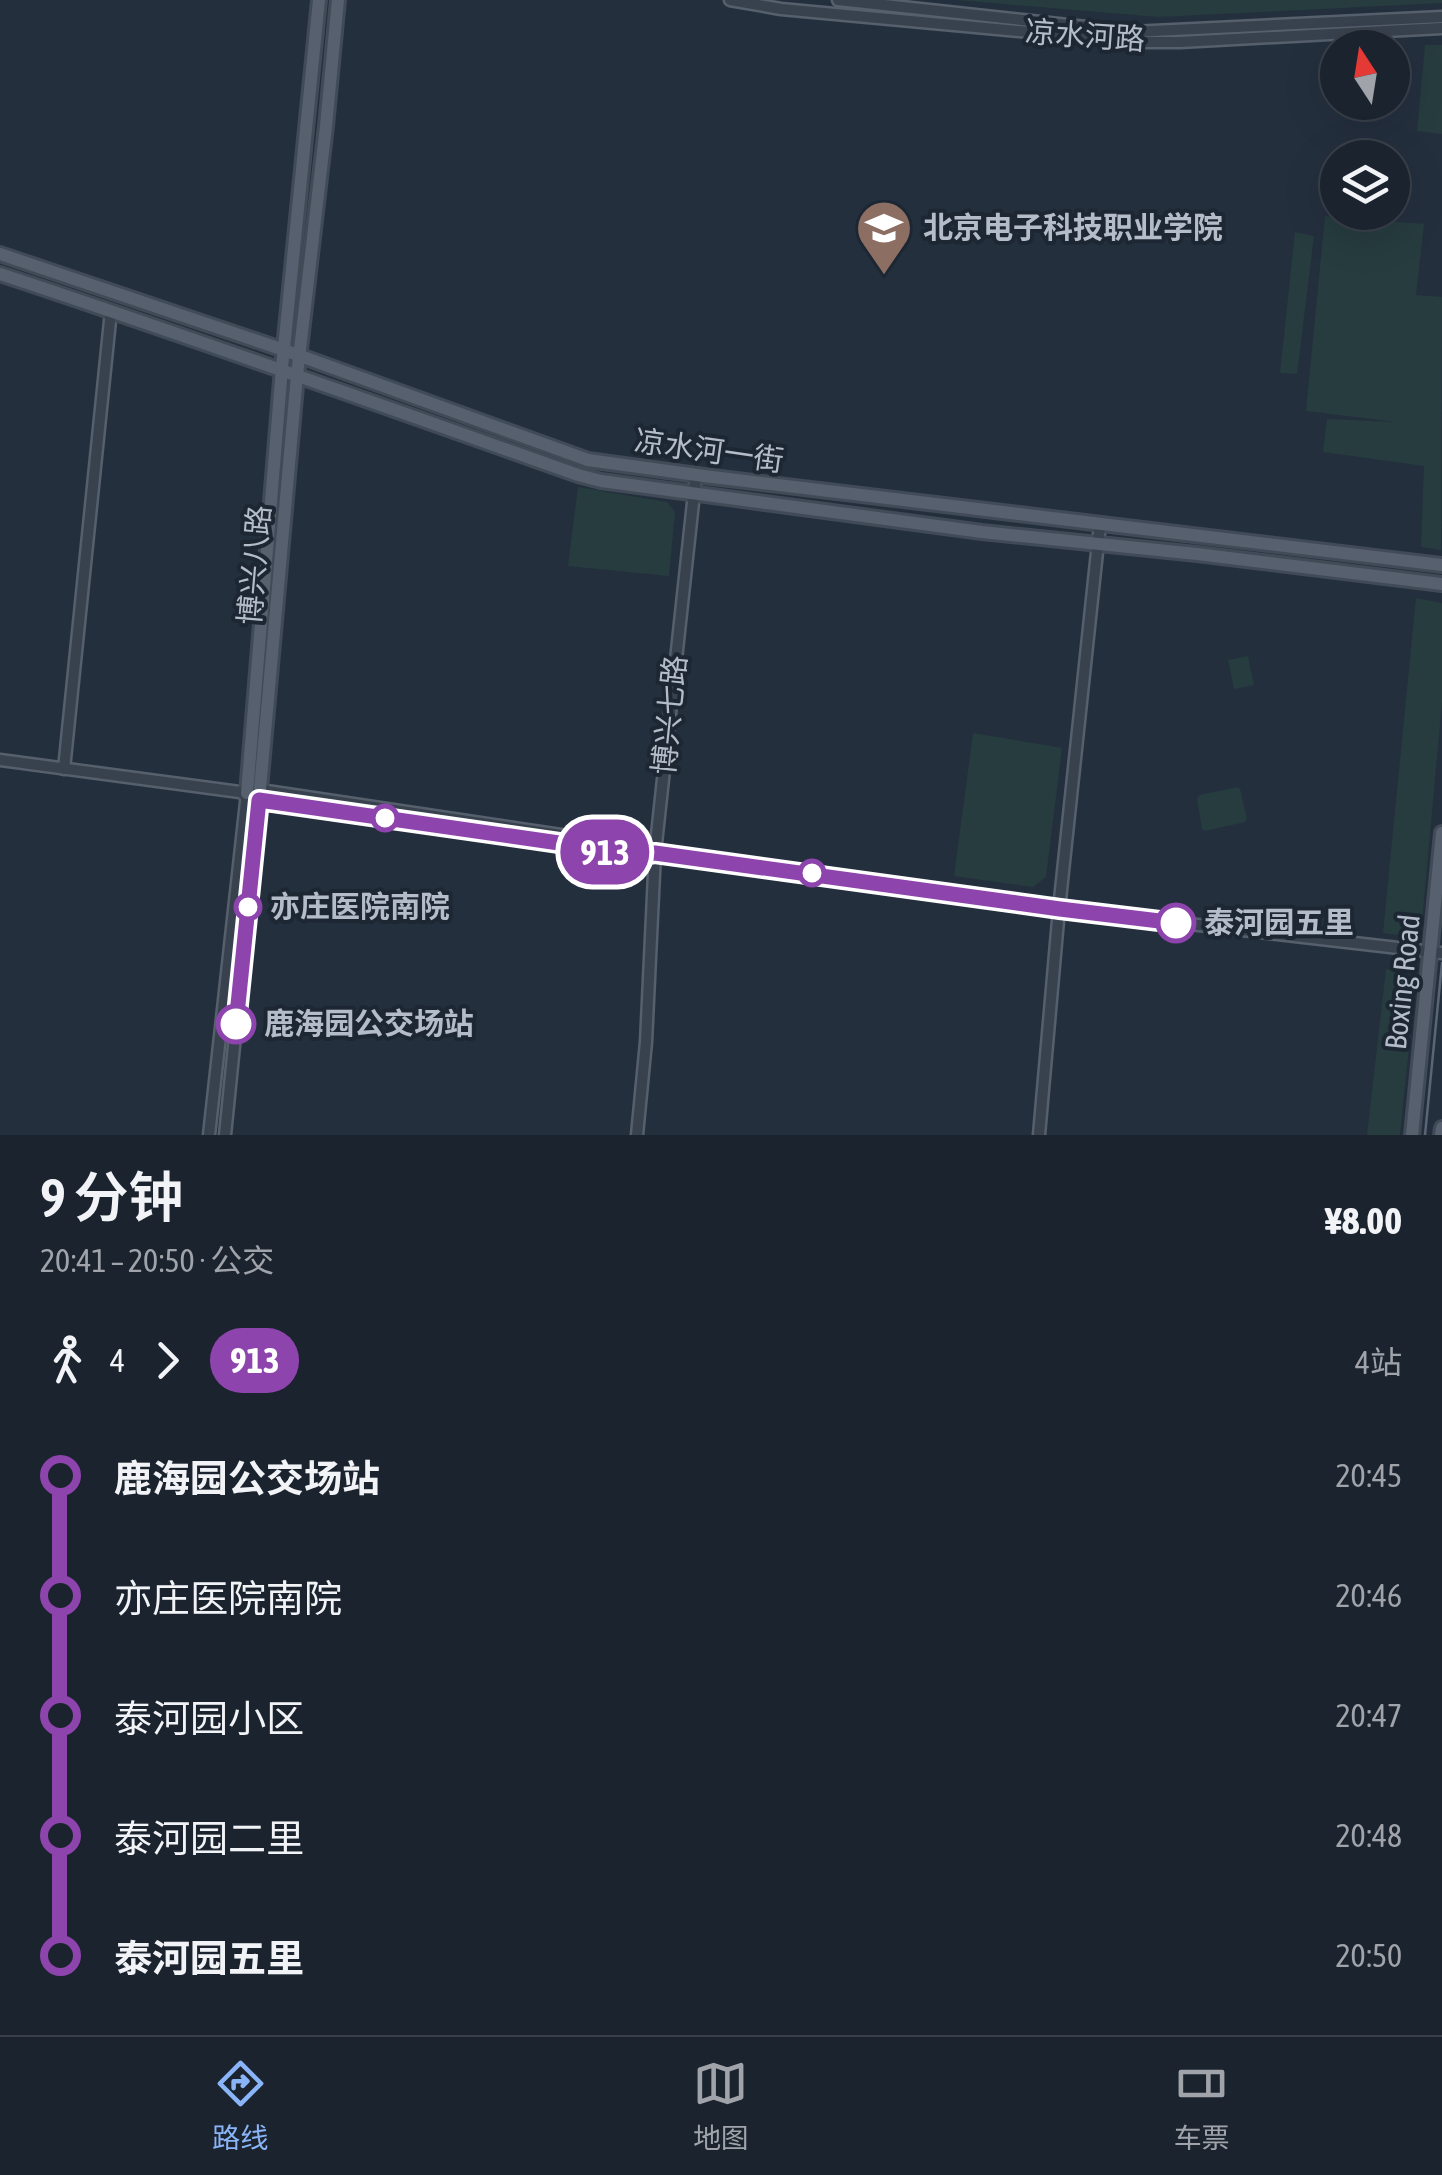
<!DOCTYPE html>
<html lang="zh">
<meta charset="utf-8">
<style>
:root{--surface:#1b232e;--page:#282f3a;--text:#f1f3f6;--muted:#a0a4aa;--line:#39404a;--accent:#8ab4f8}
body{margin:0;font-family:"Asap Condensed","Noto Sans SC",sans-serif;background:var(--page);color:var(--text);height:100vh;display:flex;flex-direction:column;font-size:38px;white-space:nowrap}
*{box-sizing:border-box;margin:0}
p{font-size:32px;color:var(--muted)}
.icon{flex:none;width:55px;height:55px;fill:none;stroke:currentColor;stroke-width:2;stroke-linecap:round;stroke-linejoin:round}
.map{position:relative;height:1135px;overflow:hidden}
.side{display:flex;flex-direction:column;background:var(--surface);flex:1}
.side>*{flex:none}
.badge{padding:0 20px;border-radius:32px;font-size:35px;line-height:65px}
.needle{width:65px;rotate:348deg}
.tools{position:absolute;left:1320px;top:30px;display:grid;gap:20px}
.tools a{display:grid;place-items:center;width:90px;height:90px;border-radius:50%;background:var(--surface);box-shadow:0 10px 40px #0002,0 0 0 2px var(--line);font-size:50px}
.map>.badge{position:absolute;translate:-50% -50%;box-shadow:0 0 0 5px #fff}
.legs{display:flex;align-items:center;gap:15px;height:110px;padding:0 40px;font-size:32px}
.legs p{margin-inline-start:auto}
.headline{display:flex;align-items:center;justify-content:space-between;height:170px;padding:0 40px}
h1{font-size:55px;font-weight:600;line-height:75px}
ul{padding:0 40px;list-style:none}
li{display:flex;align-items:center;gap:35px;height:120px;font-size:38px}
li i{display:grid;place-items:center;width:15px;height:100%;margin:0 12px;background:currentColor}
li i::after{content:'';width:25px;height:25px;margin:-12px;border:8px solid;border-radius:50%;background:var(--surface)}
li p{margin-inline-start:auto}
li:first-child i{background:linear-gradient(#0000 50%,currentColor 0)}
li:last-child i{background:linear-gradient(currentColor 50%,#0000 0)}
.tab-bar{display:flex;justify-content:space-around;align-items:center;height:140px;border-top:2px solid var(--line);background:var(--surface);font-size:28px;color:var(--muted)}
.tab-bar a{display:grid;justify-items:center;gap:5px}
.tab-bar .active{color:var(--accent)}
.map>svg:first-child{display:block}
.green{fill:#263c3f}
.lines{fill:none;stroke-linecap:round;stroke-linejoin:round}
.minor-casing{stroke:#565f6c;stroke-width:15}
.major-casing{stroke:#414a57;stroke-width:18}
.minor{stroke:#38414e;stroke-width:10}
.major{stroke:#56606e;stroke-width:12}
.tram{stroke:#5a6575;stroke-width:2.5}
.line-1-casing{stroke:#fff;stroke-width:22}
.line-1{stroke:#8e44ad;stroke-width:15}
.stop-1-dot{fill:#fff;stroke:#8e44ad;stroke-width:5}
.labels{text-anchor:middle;stroke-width:8;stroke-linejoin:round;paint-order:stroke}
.street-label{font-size:30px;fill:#b4bcc9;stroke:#1d2633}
.poi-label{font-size:30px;font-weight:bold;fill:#b4bcc9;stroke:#1d2633;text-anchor:start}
.stop-label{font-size:30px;font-weight:bold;fill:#b4bcc9;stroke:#1d2633;text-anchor:start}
</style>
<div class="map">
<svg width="1442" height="1135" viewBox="0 0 1442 1135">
<rect width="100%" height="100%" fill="#242f3e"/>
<g class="green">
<polygon points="956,0 1442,0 1442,3 1158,17"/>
<polygon points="1425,45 1442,45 1442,134 1417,131"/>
<polygon points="1325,216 1424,224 1416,295 1442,297 1441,550 1421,547 1424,466 1323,452 1327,419 1396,422 1306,411"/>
<polygon points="1295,232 1314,236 1297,374 1280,373"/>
<polygon points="578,487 667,502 675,512 669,576 568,566"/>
<path d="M1416 598 1442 603V702L1422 922C1413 939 1399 935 1383 933Z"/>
<polygon points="1248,656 1254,685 1234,689 1228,660"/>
<polygon points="973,733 1062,748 1046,877 1033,887 954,876"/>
<polygon points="1238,787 1240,789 1247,818 1245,822 1205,831 1202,829 1197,798 1200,795"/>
<path d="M1386 969C1401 971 1411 973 1415 989L1400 1135H1367Z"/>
</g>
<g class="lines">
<g class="minor-casing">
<g id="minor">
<polyline points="730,0 781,9 1138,42 1180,42 1442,28"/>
<polyline points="838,0 1132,32 1442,17"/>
<polyline points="0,760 247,793 260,790 635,846 655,853 1059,909 1442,953"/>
<polyline points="64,769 111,311"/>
<polyline points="256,798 580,846 635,856 654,853"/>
<polyline points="209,1135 247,793"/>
<polyline points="225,1135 259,800"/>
<polyline points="637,1135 646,1042 655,853 696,475"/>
<polyline points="1039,1135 1059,909 1100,524"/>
</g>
</g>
<g class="major-casing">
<g id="major">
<polyline points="0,254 284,350 588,460 704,476 1442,565"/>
<path d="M0 274C194 338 386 407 578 475L601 481 982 532 1197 554 1442 584"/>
<polyline points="247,793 282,368 319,0"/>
<polyline points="259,800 297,375 326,126 338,0"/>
<polyline points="1412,1135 1442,833"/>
<polyline points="1441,1135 1442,1128"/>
</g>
</g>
<use href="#minor" class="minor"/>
<use href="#major" class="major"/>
<polyline class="tram" points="1425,1135 1442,963"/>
</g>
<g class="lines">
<g class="line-1-casing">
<polyline id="line-1" points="236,1024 259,800 580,846 635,856 655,853 1060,909 1176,923"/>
</g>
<use href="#line-1" class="line-1"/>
</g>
<defs>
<g id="university-pin" transform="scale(2.875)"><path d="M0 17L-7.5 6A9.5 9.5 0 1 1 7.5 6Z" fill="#8d6e63" stroke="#1d2633"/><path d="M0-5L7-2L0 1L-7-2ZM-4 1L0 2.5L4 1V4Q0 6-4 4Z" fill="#fff"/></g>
</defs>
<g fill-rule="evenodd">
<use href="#university-pin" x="884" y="228"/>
</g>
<g class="stop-1-dot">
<circle cx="385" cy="818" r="12"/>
<circle cx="812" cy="873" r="12"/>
<circle cx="248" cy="907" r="12"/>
<circle cx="1176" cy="923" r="18"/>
<circle cx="236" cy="1024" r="18"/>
</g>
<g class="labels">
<g class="street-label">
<text transform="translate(1085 36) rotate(4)" y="10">凉水河路</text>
<text transform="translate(709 451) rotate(8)" y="10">凉水河一街</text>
<text transform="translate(255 565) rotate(-85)" y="10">博兴八路</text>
<text transform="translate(670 715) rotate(-84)" y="10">博兴七路</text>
<text transform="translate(1403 982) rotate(-84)" y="10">Boxing Road</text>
</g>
<g class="poi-label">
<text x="923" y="238">北京电子科技职业学院</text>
</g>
<g class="stop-label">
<text x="270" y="917">亦庄医院南院</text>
<text x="1204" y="933">泰河园五里</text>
<text x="264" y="1034">鹿海园公交场站</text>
</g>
</g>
</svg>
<div class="tools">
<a><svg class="needle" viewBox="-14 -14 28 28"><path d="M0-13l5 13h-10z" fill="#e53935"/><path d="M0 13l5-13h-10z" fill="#a0a4aa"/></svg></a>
<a><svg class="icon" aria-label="layers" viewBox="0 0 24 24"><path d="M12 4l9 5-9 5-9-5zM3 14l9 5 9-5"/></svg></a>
</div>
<b class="badge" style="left:605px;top:852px;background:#8e44ad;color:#fff">913</b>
</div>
<section class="side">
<div class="headline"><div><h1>9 分钟</h1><p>20:41 – 20:50 · 公交</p></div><b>¥8.00</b></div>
<div class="legs"><svg class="icon" aria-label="walk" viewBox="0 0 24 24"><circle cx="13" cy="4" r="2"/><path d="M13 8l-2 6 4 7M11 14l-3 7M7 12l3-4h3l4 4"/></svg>4<svg class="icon" aria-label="forward" viewBox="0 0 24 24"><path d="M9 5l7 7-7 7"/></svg><b class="badge" style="background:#8e44ad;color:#fff">913</b><p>4站</p></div>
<ul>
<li><i style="color:#8e44ad"></i><b>鹿海园公交场站</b><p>20:45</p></li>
<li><i style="color:#8e44ad"></i><span>亦庄医院南院</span><p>20:46</p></li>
<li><i style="color:#8e44ad"></i><span>泰河园小区</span><p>20:47</p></li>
<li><i style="color:#8e44ad"></i><span>泰河园二里</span><p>20:48</p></li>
<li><i style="color:#8e44ad"></i><b>泰河园五里</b><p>20:50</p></li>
</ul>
</section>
<nav class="tab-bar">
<a class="active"><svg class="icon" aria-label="directions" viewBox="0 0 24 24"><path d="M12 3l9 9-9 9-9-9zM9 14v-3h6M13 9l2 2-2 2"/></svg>路线</a>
<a><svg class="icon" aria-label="map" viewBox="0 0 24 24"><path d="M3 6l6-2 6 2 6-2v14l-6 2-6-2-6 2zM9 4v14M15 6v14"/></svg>地图</a>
<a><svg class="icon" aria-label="tickets" viewBox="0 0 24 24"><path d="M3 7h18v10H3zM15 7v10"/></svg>车票</a>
</nav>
